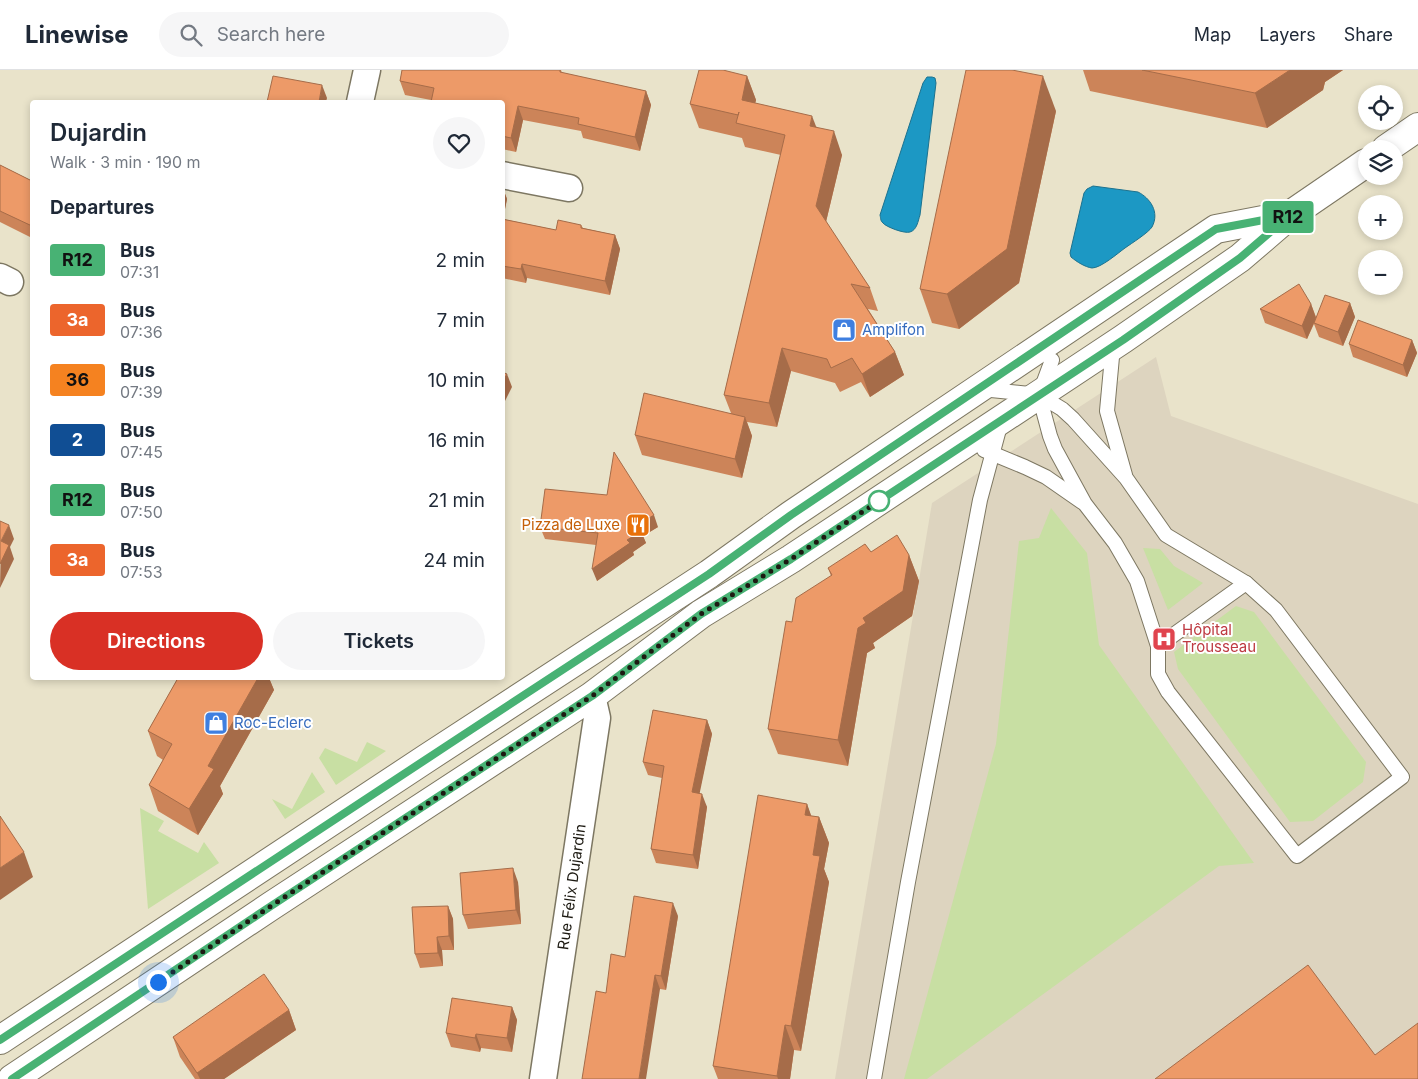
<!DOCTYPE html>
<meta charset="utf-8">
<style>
:root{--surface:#fff;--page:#f6f6f7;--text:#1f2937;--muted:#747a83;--line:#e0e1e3;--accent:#d93025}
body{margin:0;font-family:Inter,sans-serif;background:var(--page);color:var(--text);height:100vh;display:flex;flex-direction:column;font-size:19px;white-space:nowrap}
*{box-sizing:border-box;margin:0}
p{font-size:16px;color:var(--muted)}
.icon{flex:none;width:28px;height:28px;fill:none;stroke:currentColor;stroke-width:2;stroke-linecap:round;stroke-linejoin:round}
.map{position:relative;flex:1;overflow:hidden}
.sheet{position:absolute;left:30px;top:30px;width:475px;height:580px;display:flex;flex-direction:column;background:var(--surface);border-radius:5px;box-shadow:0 2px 8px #0003}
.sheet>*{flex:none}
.badge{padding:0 10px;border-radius:4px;font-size:18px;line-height:32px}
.buttons{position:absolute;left:1358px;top:15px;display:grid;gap:10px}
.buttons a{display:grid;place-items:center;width:45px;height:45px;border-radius:50%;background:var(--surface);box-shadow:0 2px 8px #0003;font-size:25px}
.you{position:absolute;width:25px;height:25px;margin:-12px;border:4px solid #fff;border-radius:50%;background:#1a73e8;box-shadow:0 0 0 8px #1a73e833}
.map>.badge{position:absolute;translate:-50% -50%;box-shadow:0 0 0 2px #fff}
h2{padding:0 20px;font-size:19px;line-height:45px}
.round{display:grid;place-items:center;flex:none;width:52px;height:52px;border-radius:26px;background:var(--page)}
.head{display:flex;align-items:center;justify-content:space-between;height:85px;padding:0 20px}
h1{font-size:24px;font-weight:600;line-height:38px}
.primary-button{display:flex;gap:10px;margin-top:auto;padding:10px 20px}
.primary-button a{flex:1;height:58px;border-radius:30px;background:var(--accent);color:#fff;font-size:20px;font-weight:600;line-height:58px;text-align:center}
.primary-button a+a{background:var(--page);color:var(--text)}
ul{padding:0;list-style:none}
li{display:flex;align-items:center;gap:15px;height:60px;padding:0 20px}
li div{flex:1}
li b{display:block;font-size:19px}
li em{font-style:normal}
li .badge{min-width:55px;font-weight:700;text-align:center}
header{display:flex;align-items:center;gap:30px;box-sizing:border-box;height:70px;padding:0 25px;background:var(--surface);border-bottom:1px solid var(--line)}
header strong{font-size:24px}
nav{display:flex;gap:28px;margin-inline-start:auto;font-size:18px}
.search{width:350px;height:45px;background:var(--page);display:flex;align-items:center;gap:12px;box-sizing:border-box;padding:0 18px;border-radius:28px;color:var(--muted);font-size:19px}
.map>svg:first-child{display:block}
.medical{fill:#ddd4bf}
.green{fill:#c8dfa3}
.water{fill:#1c98c4;stroke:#1c728f}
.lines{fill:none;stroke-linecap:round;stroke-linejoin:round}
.service-casing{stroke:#7d7762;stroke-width:16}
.minor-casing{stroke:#7d7762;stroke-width:29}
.primary-casing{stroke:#7d7762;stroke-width:30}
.service{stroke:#fff;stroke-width:14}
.minor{stroke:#fff;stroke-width:26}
.primary{stroke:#fff;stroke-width:28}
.wall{fill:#cc8459}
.shaded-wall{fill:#a66c49}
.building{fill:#ed9a68;stroke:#a66c49}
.line-casing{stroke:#fff;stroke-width:11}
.line{stroke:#48b274;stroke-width:8}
.walk{stroke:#1d1a12;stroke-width:5;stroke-dasharray:0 9}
.stop-dot{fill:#fff;stroke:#48b274;stroke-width:2.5}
.labels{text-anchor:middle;stroke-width:4;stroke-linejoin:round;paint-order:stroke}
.shop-label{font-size:15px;fill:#366cbe;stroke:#fff;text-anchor:start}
.food-label{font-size:15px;fill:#c56008;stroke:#fff;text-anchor:end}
.health-label{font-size:15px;fill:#be3a42;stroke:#fff;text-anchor:start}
.street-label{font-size:15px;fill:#1d1a12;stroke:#fff}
</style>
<header>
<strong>Linewise</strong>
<div class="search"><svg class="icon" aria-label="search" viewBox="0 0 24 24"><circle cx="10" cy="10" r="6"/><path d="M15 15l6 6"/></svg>Search here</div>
<nav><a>Map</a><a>Layers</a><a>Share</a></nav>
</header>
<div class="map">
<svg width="1418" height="1009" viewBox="0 0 1418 1009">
<rect width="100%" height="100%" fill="#e9e3ca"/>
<polygon class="medical" points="1156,287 1171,346 1418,434 1418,1009 835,1009 932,433"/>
<g class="green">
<polygon points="1051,438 1087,483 1099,575 1254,793 1219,796 927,1009 904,1009 996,674 1019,471 1039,468"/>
<polygon points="1143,478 1160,479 1174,496 1203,513 1168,540"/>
<polygon points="1236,536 1254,542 1366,692 1363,712 1313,751 1290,752 1178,599 1174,582"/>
<polygon points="367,672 386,681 336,715 319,688 325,678 357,692"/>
<polygon points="312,702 325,722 285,749 272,729 292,739"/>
<polygon points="140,738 164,751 158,761 198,783 204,772 219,793 148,839"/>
</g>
<g class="water">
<path d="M927 7H932L935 8 936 13 920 145C918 151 917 160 910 162 905 164 886 157 883 153 880 150 881 149 880 145L923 13Z"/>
<path d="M1093 116 1138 122C1150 128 1160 142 1152 157 1148 163 1132 173 1125 178 1118 183 1101 198 1092 198 1085 197 1077 192 1071 187L1070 183 1084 123 1087 119Z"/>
</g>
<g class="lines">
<g class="service-casing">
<g id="service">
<polyline points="1113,276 1107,341 1125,405"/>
<polyline points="981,319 1039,325 1062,339 1073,349 1126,408 1166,465 1246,513 1276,540 1402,707 1297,786 1168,622 1158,604 1158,576 1137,511 1115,473 1085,434 1055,379 1050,366 1039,325 1052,290"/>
<polyline points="984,380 1025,397 1046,407 1082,432"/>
<polyline points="1158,576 1246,513"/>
<polyline points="874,1009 908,812 980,430 1001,352"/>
</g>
</g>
<g class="minor-casing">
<g id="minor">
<polyline points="360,32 367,0"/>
<polyline points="502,105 569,118"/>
<polyline points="0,207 10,212"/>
<polyline points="543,1009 597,648 592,626"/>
</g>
</g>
<g class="primary-casing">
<g id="primary">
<polyline points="1386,79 1418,57"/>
<polyline points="0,970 427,688 709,504 791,445 1216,159 1289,145"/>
<polyline points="12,1009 271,836 592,626 701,544 791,489 1123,269 1240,188 1290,145 1366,93"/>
</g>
</g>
<use href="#service" class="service"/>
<use href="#minor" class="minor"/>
<use href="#primary" class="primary"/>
</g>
<g class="wall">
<polygon points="402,0 561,0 562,3 646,21 651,35 640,81 583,68 581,61 523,50 516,82 502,79 502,32 431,30 405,25 400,11"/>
<polygon points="1083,0 1343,0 1325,12 1323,20 1267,58 1090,21"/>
<polygon points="747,6 756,30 755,33 817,57 842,85 826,152 870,218 878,241 868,239 895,282 904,305 870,327 861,312 840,322 835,313 791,301 777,357 747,352 752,366 742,408 642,385 635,365 731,343 724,325 781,85 745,77 742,68 699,58 690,34"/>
<polygon points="1056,41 1019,213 959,259 932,253 920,219"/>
<polygon points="0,95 32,111 32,168 0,152"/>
<polygon points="502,116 507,129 503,149 556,160 581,155 583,158 615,165 620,179 610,225 527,208 526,213 502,208"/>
<polygon points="1350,233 1355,247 1343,276 1319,267 1314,254 1307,269 1265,253 1260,239 1311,234 1316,247"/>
<polygon points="1412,270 1417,283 1407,307 1353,287 1349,274"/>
<polygon points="540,457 658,457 643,466 646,473 633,482 634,485 597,511 596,475 545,469"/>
<polygon points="871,482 909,485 919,511 912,546 873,573 875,578 867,583 848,696 778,684 768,659 792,552 831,506 828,498"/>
<polygon points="178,608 269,608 274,620 220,716 223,724 198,765 158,741 149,715 163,690 157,686 148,661"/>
<polygon points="707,650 712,664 699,723 707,737 698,799 656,793 651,779 662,708 648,705 643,692"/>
<polygon points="807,734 811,746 819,747 829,773 824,799 829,812 801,981 794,980 790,1009 718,1009 713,996"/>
<polygon points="518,812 521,854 468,859 463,845"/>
<polygon points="448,836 453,849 454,880 442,880 443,896 420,898 415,884"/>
<polygon points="678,846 666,920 660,919 606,923"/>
<polygon points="512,937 517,950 512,982 481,978 480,982 451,977 446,963"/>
<polygon points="289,940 296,960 224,1009 195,1009 180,987 173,967"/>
</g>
<g class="shaded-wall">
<polygon points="1290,0 1343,0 1325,12 1323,20 1267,58 1255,23"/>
<polygon points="747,6 756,30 750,54 742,30"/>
<polygon points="1043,6 1056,41 1019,213 959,259 947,224"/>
<polygon points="322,15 327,28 326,32 319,32"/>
<polygon points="646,21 651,35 640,81 635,67"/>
<polygon points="518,36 523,50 516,82 511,68"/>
<polygon points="812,46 821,69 810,56"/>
<polygon points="834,61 842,85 824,160 816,136"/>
<polygon points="502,116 507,129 502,154"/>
<polygon points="615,165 620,179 610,225 605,211"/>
<polygon points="522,194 527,208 526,213 521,199"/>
<polygon points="1350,233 1355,247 1343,276 1338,262"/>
<polygon points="1311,234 1316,248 1307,269 1302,256"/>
<polygon points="1412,270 1417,283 1407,307 1403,295"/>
<polygon points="782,278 791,301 777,357 769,333"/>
<polygon points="895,282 904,305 870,327 862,304"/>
<polygon points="507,304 512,317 502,337 502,313"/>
<polygon points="745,347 752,366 742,408 735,389"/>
<polygon points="654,445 658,457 643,466 646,473 633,482 634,485 597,511 592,499 627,470 637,455"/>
<polygon points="9,455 14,469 10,477 14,489 0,518 1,471"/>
<polygon points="909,485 919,511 912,546 873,573 875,578 867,583 848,696 838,670 858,558 863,548"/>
<polygon points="258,608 269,608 274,620 220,716 223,724 198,765 189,739 208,696"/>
<polygon points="707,650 712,664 697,736 692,722"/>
<polygon points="702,724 707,737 698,799 693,785"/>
<polygon points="807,734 816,759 805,745"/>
<polygon points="819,747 829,773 824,799 829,812 801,981 791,956 813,785"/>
<polygon points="24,782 33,807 0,830 0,798"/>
<polygon points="513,798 518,812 521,854 516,840"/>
<polygon points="673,833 678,846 666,920 661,906"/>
<polygon points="448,836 453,849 454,880 449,866"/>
<polygon points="437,867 442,880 443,896 438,883"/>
<polygon points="655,905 660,919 646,1009 639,1009"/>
<polygon points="512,937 517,950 512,982 507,968"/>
<polygon points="289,940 296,960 224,1009 200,1009 197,1003"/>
<polygon points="785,955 794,980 790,1009 778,1009 777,1006"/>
<polygon points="476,964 481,978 480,982 475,968"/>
</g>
<g class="building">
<polygon points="402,0 560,0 560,2 646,21 635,67 578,54 579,48 518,36 511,68 502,66 502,32 431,32 434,18 400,11"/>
<polygon points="699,0 723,0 747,6 742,30 812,46 810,56 834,61 816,136 870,218 851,214 895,282 862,304 852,288 831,298 827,289 782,278 769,333 724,325 785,65 736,53 739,42 738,45 690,34"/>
<polygon points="966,0 1012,0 1043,6 1007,179 947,224 920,219"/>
<polygon points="1142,0 1290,0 1255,23"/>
<polygon points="273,6 322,15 319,32 267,32"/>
<polygon points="0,95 32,111 32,156 0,141"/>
<polygon points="502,149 556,160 558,150 581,155 581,158 615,165 605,211 522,194 521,199 502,196"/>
<polygon points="1299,214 1311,234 1302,256 1260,239"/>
<polygon points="1325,225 1350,233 1338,262 1314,253"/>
<polygon points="1358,250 1412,270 1403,295 1349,274"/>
<polygon points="502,302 507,304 502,313"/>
<polygon points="644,323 745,347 735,389 635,365"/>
<polygon points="614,382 654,445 637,455 642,461 627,470 630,473 592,499 598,463 540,457 545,419 607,425"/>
<polygon points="0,451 9,455 1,471 9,475 0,494"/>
<polygon points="897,465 909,485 903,521 863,548 866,553 858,558 838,670 768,659 786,551 792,552 796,528 832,505 828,498 865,474 871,482"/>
<polygon points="178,608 258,608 208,696 214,699 189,739 149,715 172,674 148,661"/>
<polygon points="653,640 707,650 692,722 702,724 693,785 651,779 664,696 643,692"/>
<polygon points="758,725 807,734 805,745 819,747 813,785 820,786 791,956 785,955 777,1006 713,996"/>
<polygon points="0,746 24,782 0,798"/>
<polygon points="513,798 516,840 463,845 460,803"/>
<polygon points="634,826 673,833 661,906 655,905 639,1009 582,1009 596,921 606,923 611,884 625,887"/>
<polygon points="448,836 449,866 437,867 438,883 415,884 412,837"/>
<polygon points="1308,895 1375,985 1418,953 1418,1009 1155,1009"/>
<polygon points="264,904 289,940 197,1003 173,967"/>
<polygon points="452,928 512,937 507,968 476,964 475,968 446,963"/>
</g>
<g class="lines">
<g class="line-casing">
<polyline id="line" points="0,970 460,667 709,504 791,445 1216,159 1290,145 1240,188 1123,270 791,489 701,544 592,626 271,836 12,1009"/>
</g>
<use href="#line" class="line"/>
<polyline class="walk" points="158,912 271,836 592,626 701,544 791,489 879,431"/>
</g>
<defs>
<g id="shop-square" transform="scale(1.25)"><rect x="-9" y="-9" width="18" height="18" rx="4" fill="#3f7fe0" stroke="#fff"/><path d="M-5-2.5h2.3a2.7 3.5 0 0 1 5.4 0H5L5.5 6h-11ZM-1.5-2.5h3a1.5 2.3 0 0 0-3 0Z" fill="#fff"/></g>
<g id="restaurant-square" transform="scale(1.25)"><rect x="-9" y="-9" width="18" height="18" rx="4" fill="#e8710a" stroke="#fff"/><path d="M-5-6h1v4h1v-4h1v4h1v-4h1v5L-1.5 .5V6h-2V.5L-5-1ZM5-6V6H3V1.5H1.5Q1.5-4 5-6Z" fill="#fff"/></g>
<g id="hospital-square" transform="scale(1.25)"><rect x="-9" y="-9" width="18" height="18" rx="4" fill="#e0444e" stroke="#fff"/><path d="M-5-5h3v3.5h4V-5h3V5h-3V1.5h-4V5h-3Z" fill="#fff"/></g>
</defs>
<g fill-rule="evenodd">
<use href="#shop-square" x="844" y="260"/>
<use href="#restaurant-square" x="638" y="455"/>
<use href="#hospital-square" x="1164" y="569"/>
<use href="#shop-square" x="216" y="653"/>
</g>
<circle class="stop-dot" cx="879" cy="431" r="10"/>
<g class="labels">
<g class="shop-label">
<text x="862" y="265">Amplifon</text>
<text x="234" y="658">Roc-Eclerc</text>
</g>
<g class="food-label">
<text x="620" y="460">Pizza de Luxe</text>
</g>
<g class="health-label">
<text x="1182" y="565">Hôpital<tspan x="1182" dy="17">Trousseau</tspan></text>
</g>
<g class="street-label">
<text transform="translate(572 817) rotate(-82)" y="5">Rue Félix Dujardin</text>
</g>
</g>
</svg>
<div class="buttons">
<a><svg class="icon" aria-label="locate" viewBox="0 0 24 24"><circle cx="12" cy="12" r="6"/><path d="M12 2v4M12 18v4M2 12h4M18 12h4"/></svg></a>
<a><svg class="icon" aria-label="layers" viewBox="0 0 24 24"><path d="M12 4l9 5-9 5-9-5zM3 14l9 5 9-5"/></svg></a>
<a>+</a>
<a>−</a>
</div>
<div class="you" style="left:158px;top:912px"></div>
<b class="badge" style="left:1288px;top:147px;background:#48b274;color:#111">R12</b>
<section class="sheet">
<div class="head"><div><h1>Dujardin</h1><p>Walk · 3 min · 190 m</p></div><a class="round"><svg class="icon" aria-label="heart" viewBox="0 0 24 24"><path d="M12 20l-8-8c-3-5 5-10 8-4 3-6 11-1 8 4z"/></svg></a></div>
<h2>Departures</h2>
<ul>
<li><span class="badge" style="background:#48b274;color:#111">R12</span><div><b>Bus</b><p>07:31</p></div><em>2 min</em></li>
<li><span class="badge" style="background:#ec652c;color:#fff">3a</span><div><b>Bus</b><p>07:36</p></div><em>7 min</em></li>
<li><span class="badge" style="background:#f58220;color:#111">36</span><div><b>Bus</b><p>07:39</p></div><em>10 min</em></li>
<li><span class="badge" style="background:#104e94;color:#fff">2</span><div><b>Bus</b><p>07:45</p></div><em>16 min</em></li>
<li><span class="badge" style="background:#48b274;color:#111">R12</span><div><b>Bus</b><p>07:50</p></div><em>21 min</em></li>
<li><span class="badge" style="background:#ec652c;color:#fff">3a</span><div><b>Bus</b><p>07:53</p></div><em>24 min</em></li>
</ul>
<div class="primary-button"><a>Directions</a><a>Tickets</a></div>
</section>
</div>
